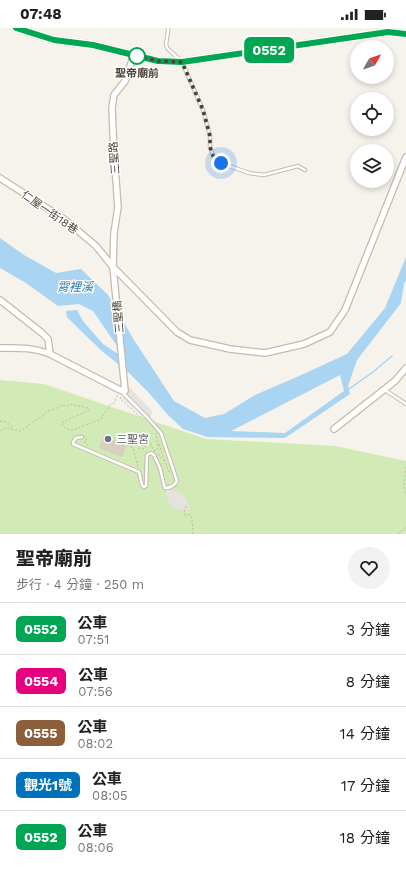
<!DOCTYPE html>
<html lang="zh-TW">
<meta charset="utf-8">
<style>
:root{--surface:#fff;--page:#f2f2f2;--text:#222;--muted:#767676;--line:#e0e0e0}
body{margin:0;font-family:"Work Sans","Noto Sans TC",sans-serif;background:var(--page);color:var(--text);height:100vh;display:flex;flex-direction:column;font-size:15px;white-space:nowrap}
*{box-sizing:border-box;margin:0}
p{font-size:13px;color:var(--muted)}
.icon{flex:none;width:22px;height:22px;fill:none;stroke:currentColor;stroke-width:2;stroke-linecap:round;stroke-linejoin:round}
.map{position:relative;height:506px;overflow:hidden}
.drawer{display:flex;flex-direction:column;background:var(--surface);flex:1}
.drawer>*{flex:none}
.badge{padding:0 8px;border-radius:6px;font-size:14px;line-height:26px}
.needle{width:26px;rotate:50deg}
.buttons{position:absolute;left:350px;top:12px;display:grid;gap:8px}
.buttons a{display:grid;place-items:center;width:44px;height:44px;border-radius:50%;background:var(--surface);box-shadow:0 2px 6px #0003;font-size:20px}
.you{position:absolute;width:20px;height:20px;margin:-10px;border:3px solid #fff;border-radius:50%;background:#1a73e8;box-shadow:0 0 0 6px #1a73e833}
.map>.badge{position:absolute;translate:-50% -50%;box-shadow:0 0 0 2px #fff}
.round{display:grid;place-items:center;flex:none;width:42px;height:42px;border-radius:21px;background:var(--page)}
.head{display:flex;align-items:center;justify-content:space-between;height:68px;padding:0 16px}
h1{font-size:19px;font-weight:800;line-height:30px}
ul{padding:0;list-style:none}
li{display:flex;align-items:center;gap:12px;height:52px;padding:0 16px;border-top:1px solid var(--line)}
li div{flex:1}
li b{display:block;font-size:15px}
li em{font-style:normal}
li .badge{min-width:44px;font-weight:700;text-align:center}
.status{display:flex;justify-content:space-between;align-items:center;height:28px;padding:0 20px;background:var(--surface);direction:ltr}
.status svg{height:11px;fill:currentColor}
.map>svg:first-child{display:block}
.green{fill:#d2eab5}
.parking{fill:#e5e3e0}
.water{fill:#a9d4f2;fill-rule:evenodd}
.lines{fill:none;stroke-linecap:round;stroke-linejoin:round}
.stream{stroke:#a9d4f2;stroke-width:1.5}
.building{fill:#d8cfc1}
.service-casing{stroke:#c2bbae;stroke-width:4.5}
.minor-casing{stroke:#c2bbae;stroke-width:8}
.secondary-casing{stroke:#d6c79b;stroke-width:9}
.path{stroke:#c4b79f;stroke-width:1;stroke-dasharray:2 2;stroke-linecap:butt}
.service{stroke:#fff;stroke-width:2.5}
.minor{stroke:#fff;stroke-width:5.5}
.secondary{stroke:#fff3cd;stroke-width:7}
.line-casing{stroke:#fff;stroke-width:9}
.line{stroke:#00a651;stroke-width:6}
.walk{stroke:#4b4439;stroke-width:4;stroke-dasharray:0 7.2}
.stop-dot{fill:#fff;stroke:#00a651;stroke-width:2}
.worship-dot{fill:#6b7280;stroke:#fff;stroke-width:1.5}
.labels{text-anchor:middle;stroke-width:3;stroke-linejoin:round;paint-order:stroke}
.stop-label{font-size:11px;font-weight:bold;fill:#4b4439;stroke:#fff}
.street-label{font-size:11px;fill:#4b4439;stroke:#fff}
.worship-label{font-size:11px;fill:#5b616d;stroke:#fff;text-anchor:start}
.water-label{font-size:12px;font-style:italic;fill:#2e7ab2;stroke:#fff}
</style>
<div class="status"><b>07:48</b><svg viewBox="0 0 49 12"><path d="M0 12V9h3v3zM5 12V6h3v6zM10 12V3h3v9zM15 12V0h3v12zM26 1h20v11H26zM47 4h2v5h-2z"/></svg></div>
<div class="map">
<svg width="406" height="506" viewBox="0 0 406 506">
<rect width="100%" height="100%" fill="#f6f3ec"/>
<polygon class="green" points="0,352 44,356 206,411 335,418 406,433 406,506 0,506"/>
<g class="parking">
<polygon points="129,359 153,384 148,393 122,370"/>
<polygon points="165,460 183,466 190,480 185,483 170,478"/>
</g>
<path class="water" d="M0 210 24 227 56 245 81 241 108 267 134 312 174 373 205 390 224 386 255 367 299 348 347 326 385 280 406 229V252L404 256 401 275 357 332 348 358 350 366 285 410 207 409 183 401 168 387 149 365 128 344 102 323 81 303 67 289 66 283 77 282 83 293 103 316 118 326 117 318 93 283 79 276 58 278 26 255 0 240ZM340 347 344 363 285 405 231 403Z"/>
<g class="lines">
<polyline class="stream" points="349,360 349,361 373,344 392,328"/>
</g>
<polygon class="building" points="103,408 127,417 122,429 99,420"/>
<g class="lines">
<g class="service-casing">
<g id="service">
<polyline points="168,0 168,3 166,16 167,20 182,34 203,82 210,108 210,119 215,133 249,145 264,147 298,138 305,142"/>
<polyline points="385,362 406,376"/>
<path d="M82 409 76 410 73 414V416L139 444 142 457 144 459 146 458 147 427 151 425 154 427 160 440 164 457 165 460C171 460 174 458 177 453L161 405 146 388 121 363"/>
</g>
</g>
<g class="minor-casing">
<g id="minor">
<polyline points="0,150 64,191 96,218 113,239 177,304 190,312 230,321 265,325 304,316 330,304 345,282 406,129"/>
<polyline points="0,272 42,305 48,311 50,326"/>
<path d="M0 320C20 320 30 319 50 326L120 362 125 363 113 239 114 205 118 179 114 126 112 80 114 67 125 53 134 27"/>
<polyline points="334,401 395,353 406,340"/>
</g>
</g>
<g class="secondary-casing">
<polyline id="secondary" points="16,0 54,12 93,17 158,33 182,34 388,4 406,6"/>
</g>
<g class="path">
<polyline points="121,369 120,371 143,391"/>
<path d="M0 393C6 393 10 396 13 401"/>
<polyline points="0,403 6,400 20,403 41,389 48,383 57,380 61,377 67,378 70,376 74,377 88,380 89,382 61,395 66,401 73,402 91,395 101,391 110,377 114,375 118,366"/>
<polyline points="87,411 84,413 88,418"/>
<polyline points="159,416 168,442 171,446"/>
<polyline points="127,417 133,420 138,439"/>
<polyline points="138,420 143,421 150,414 153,422 156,423 157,422 158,419 156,405"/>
<polyline points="158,426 164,433"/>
<path d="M406 439C405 446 402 461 406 467"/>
<path d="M186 478 184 485 185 487H190C193 493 193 500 193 506"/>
<polyline points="398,506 406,499"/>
</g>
<use href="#service" class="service"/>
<use href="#minor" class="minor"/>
<use href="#secondary" class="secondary"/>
</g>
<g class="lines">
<g class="line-casing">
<polyline id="line" points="16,0 54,12 93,17 158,33 182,34 388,4 406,6"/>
</g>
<use href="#line" class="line"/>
<polyline class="walk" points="137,28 134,27 158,33 182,34 203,82 210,108 210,119 215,133 221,135"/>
</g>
<circle class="stop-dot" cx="137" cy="28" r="8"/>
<circle class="worship-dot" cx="108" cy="411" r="4"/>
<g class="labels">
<g class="stop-label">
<text x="137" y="49">聖帝廟前</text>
</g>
<g class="street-label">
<text transform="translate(114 130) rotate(-94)" y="4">三聖路</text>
<text transform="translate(50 184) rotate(35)" y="4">仁屋一街18巷</text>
<text transform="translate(118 289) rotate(-95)" y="4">三聖橋</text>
</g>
<g class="worship-label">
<text x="116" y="415">三聖宮</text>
</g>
<g class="water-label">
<text x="75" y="263">霄裡溪</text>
</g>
</g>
</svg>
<div class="buttons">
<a><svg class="needle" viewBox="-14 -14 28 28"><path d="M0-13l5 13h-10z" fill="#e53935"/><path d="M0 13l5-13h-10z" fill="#767676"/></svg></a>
<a><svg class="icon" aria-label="locate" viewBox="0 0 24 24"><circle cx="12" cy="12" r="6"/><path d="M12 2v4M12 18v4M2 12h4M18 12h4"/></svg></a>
<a><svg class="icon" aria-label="layers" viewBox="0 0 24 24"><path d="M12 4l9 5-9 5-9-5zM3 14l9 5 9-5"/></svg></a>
</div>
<div class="you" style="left:221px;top:135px"></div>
<b class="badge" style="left:269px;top:22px;background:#00a651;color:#fff">0552</b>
</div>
<section class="drawer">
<div class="head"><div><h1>聖帝廟前</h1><p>步行 · 4 分鐘 · 250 m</p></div><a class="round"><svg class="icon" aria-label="heart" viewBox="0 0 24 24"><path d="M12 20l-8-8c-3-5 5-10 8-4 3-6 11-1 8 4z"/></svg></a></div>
<ul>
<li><span class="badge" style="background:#00a651;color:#fff">0552</span><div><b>公車</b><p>07:51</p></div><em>3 分鐘</em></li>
<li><span class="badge" style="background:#e6007e;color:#fff">0554</span><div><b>公車</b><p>07:56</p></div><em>8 分鐘</em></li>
<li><span class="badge" style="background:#8b5e3c;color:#fff">0555</span><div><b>公車</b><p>08:02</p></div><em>14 分鐘</em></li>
<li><span class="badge" style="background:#0072bc;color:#fff">觀光1號</span><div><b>公車</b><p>08:05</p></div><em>17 分鐘</em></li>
<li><span class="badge" style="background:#00a651;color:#fff">0552</span><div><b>公車</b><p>08:06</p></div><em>18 分鐘</em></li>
</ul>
</section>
